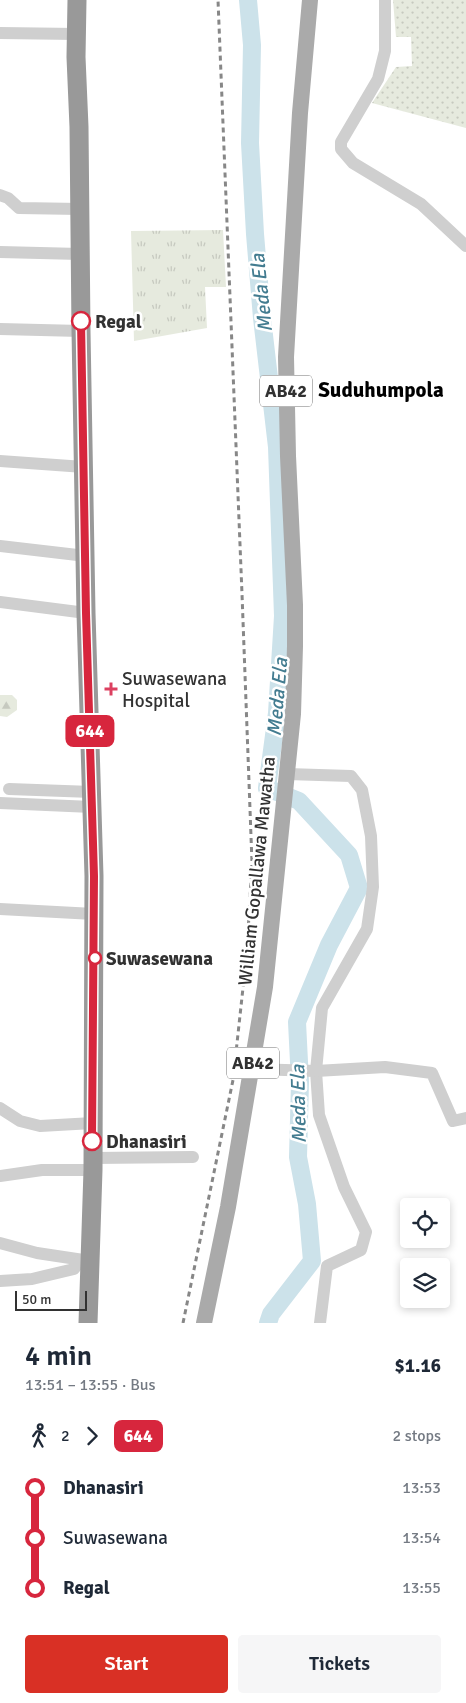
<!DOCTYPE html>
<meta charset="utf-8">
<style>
:root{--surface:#fff;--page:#f6f6f7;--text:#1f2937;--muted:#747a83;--accent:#d93025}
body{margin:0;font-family:Signika,sans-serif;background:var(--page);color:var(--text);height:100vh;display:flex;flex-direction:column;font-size:19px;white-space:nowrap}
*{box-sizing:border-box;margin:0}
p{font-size:16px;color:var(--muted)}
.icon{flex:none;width:28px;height:28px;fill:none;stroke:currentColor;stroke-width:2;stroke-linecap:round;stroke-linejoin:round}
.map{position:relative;height:1323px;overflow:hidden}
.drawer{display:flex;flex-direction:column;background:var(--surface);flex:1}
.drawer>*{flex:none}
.badge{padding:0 10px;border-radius:8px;font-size:18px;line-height:32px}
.buttons{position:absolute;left:400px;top:1198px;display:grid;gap:10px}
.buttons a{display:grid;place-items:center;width:50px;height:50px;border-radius:5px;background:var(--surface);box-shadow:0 2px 8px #0003;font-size:25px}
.scale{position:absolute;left:15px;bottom:12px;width:72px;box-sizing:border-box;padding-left:5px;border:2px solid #323232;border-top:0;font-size:14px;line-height:18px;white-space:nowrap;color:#323232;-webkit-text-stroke:4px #fff;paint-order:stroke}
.map>.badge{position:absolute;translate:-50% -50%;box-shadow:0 0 0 2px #fff}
.legs{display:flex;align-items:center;gap:8px;height:55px;padding:0 25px;font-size:16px}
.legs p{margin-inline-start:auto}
.overview{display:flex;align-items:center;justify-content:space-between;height:85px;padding:0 25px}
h1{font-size:28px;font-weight:600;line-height:38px}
.button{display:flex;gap:10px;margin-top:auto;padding:10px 25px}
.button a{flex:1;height:58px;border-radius:5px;background:var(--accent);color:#fff;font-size:20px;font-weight:600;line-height:58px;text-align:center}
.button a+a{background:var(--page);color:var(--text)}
ul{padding:0 25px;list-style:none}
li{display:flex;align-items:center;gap:18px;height:50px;font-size:19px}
li i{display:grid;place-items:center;width:8px;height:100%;margin:0 6px;background:currentColor}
li i::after{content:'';width:12px;height:12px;margin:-6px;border:4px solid;border-radius:50%;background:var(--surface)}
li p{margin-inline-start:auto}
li:first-child i{background:linear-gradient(#0000 50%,currentColor 0)}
li:last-child i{background:linear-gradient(currentColor 50%,#0000 0)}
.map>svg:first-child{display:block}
.grass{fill:url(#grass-dots)}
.forest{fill:url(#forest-firs)}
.park{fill:url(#park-tufts)}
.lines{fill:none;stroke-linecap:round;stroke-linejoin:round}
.river{stroke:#cce2ea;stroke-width:18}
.minor{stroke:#cfcfcf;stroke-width:12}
.major{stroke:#aaa;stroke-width:16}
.highway{stroke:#999;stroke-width:19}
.rail{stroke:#878787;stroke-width:3;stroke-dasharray:5 4;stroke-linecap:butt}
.line-1-casing{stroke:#fff;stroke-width:11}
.line-1{stroke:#d7263d;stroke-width:8}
.stop-1-dot{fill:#fff;stroke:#d7263d;stroke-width:2.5}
.poi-dot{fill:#dc4060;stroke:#fff;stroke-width:2}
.labels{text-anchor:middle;stroke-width:5;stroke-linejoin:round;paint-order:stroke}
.shield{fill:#fff;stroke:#707070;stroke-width:1}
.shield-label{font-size:18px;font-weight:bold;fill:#323232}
.stop-label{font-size:19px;font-weight:bold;fill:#323232;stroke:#fff;text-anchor:start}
.poi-label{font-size:19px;fill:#323232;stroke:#fff;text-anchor:start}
.street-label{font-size:19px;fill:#323232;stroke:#fff}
.water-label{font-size:20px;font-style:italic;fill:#437c90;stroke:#fff}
.quarter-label{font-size:21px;font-weight:bold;fill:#000;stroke:#fff}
</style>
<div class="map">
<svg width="466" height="1323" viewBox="0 0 466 1323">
<defs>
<pattern id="grass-dots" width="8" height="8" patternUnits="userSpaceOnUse" patternTransform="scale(1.25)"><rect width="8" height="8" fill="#e6eade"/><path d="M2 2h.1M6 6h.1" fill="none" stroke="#c6c9bf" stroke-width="1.8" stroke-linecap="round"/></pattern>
<pattern id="forest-firs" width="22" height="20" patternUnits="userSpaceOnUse" patternTransform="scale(1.25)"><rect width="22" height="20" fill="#e6eade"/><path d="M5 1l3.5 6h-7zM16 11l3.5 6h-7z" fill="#c6c9bf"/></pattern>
<pattern id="park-tufts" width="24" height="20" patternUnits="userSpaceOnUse" patternTransform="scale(1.25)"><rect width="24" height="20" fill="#e6eade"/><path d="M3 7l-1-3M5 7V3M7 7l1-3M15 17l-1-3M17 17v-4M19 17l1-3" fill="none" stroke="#c6c9bf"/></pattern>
</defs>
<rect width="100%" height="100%" fill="#fff"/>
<polygon class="grass" points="393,0 466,0 466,128 372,103 396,67 412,66 411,37 396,37"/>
<polygon class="forest" points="0,695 12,695 17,700 17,710 7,717 0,716"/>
<polygon class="park" points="223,230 226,287 205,287 207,328 134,341 131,231"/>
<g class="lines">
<polyline class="river" points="248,0 252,45 250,143 255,234 262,318 277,447 283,616 277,713 267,788 299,801 349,855 359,888 329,945 297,1022 300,1082 298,1157 307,1204 312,1261 271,1314 268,1323"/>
<g class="minor">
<polyline points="385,0 385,51 378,79 341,142 341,149 353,163 421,204 466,246"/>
<polyline points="0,33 77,34"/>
<polyline points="0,195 8,198 19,208 80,209"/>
<polyline points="0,252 80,254"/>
<polyline points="0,329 81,331"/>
<polyline points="0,461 84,467"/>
<polyline points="0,546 86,556"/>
<polyline points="0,602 86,613"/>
<polyline points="287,774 351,776 362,790 371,836 373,887 367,929 322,1008 316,1071 319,1115 344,1187 366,1232 361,1250 327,1266 320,1323"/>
<polyline points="9,789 92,792"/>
<polyline points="0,803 92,807"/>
<polyline points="0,909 94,914"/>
<polyline points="252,1069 316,1071 385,1067 432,1073 453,1121 466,1118"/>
<polyline points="0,1108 20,1121 40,1126 93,1123"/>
<polyline points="93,1158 193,1157"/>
<polyline points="0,1176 42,1170 93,1170"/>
<polyline points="0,1243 37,1253 90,1261"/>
<polyline points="0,1281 32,1279 74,1269 80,1261"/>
</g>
<polyline class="major" points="204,1323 228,1207 265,987 293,714 295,646 295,605 288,456 286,357 300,113 310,0"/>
<polyline class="highway" points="77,0 76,57 79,127 81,331 86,613 94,876 93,1170 88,1323"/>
<polyline class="rail" points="183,1323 233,1080 247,951 252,863 242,594 218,0"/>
</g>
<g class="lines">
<g class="line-1-casing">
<polyline id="line-1" points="81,321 86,613 94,876 92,1141"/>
</g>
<use href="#line-1" class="line-1"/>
</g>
<g class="stop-1-dot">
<circle cx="81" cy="321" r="9"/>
<circle cx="95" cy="958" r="6"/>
<circle cx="92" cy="1141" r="9"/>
</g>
<path class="poi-dot" d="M108.5 681.5h5v5h5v5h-5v5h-5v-5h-5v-5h5z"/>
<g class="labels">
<g class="shield">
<rect x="260" y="375.5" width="52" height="31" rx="4"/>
<rect x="227" y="1047.5" width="52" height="31" rx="4"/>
</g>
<g class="shield-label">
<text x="286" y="397">AB42</text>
<text x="253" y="1069">AB42</text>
</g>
<g class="stop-label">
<text x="95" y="328">Regal</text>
<text x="106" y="965">Suwasewana</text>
<text x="106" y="1148">Dhanasiri</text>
</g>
<g class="poi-label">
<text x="122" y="685">Suwasewana<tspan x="122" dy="22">Hospital</tspan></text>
</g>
<g class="street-label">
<text transform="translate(256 871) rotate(-84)" y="7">William Gopallawa Mawatha</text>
</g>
<g class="water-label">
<text transform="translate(261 293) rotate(-96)" y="7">Meda Ela</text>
<text transform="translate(277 697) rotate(-85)" y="7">Meda Ela</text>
<text transform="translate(298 1104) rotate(-91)" y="7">Meda Ela</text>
</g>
<g class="quarter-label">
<text x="381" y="397">Suduhumpola</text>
</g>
</g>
</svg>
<div class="buttons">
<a><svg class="icon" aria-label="locate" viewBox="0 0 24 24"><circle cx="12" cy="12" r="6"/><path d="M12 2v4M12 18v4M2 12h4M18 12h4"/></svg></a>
<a><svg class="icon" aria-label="layers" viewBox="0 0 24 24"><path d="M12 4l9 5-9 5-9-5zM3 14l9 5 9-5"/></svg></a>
</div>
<div class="scale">50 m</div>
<b class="badge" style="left:90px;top:731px;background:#d7263d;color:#fff">644</b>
</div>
<section class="drawer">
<div class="overview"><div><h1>4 min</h1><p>13:51 – 13:55 · Bus</p></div><b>$1.16</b></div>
<div class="legs"><svg class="icon" aria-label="walk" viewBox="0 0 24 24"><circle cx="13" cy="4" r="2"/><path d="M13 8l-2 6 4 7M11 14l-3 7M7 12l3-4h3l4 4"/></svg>2<svg class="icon" aria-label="forward" viewBox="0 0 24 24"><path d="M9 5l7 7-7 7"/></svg><b class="badge" style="background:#d7263d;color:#fff">644</b><p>2 stops</p></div>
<ul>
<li><i style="color:#d7263d"></i><b>Dhanasiri</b><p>13:53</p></li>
<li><i style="color:#d7263d"></i><span>Suwasewana</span><p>13:54</p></li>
<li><i style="color:#d7263d"></i><b>Regal</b><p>13:55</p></li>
</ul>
<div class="button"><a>Start</a><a>Tickets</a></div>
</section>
